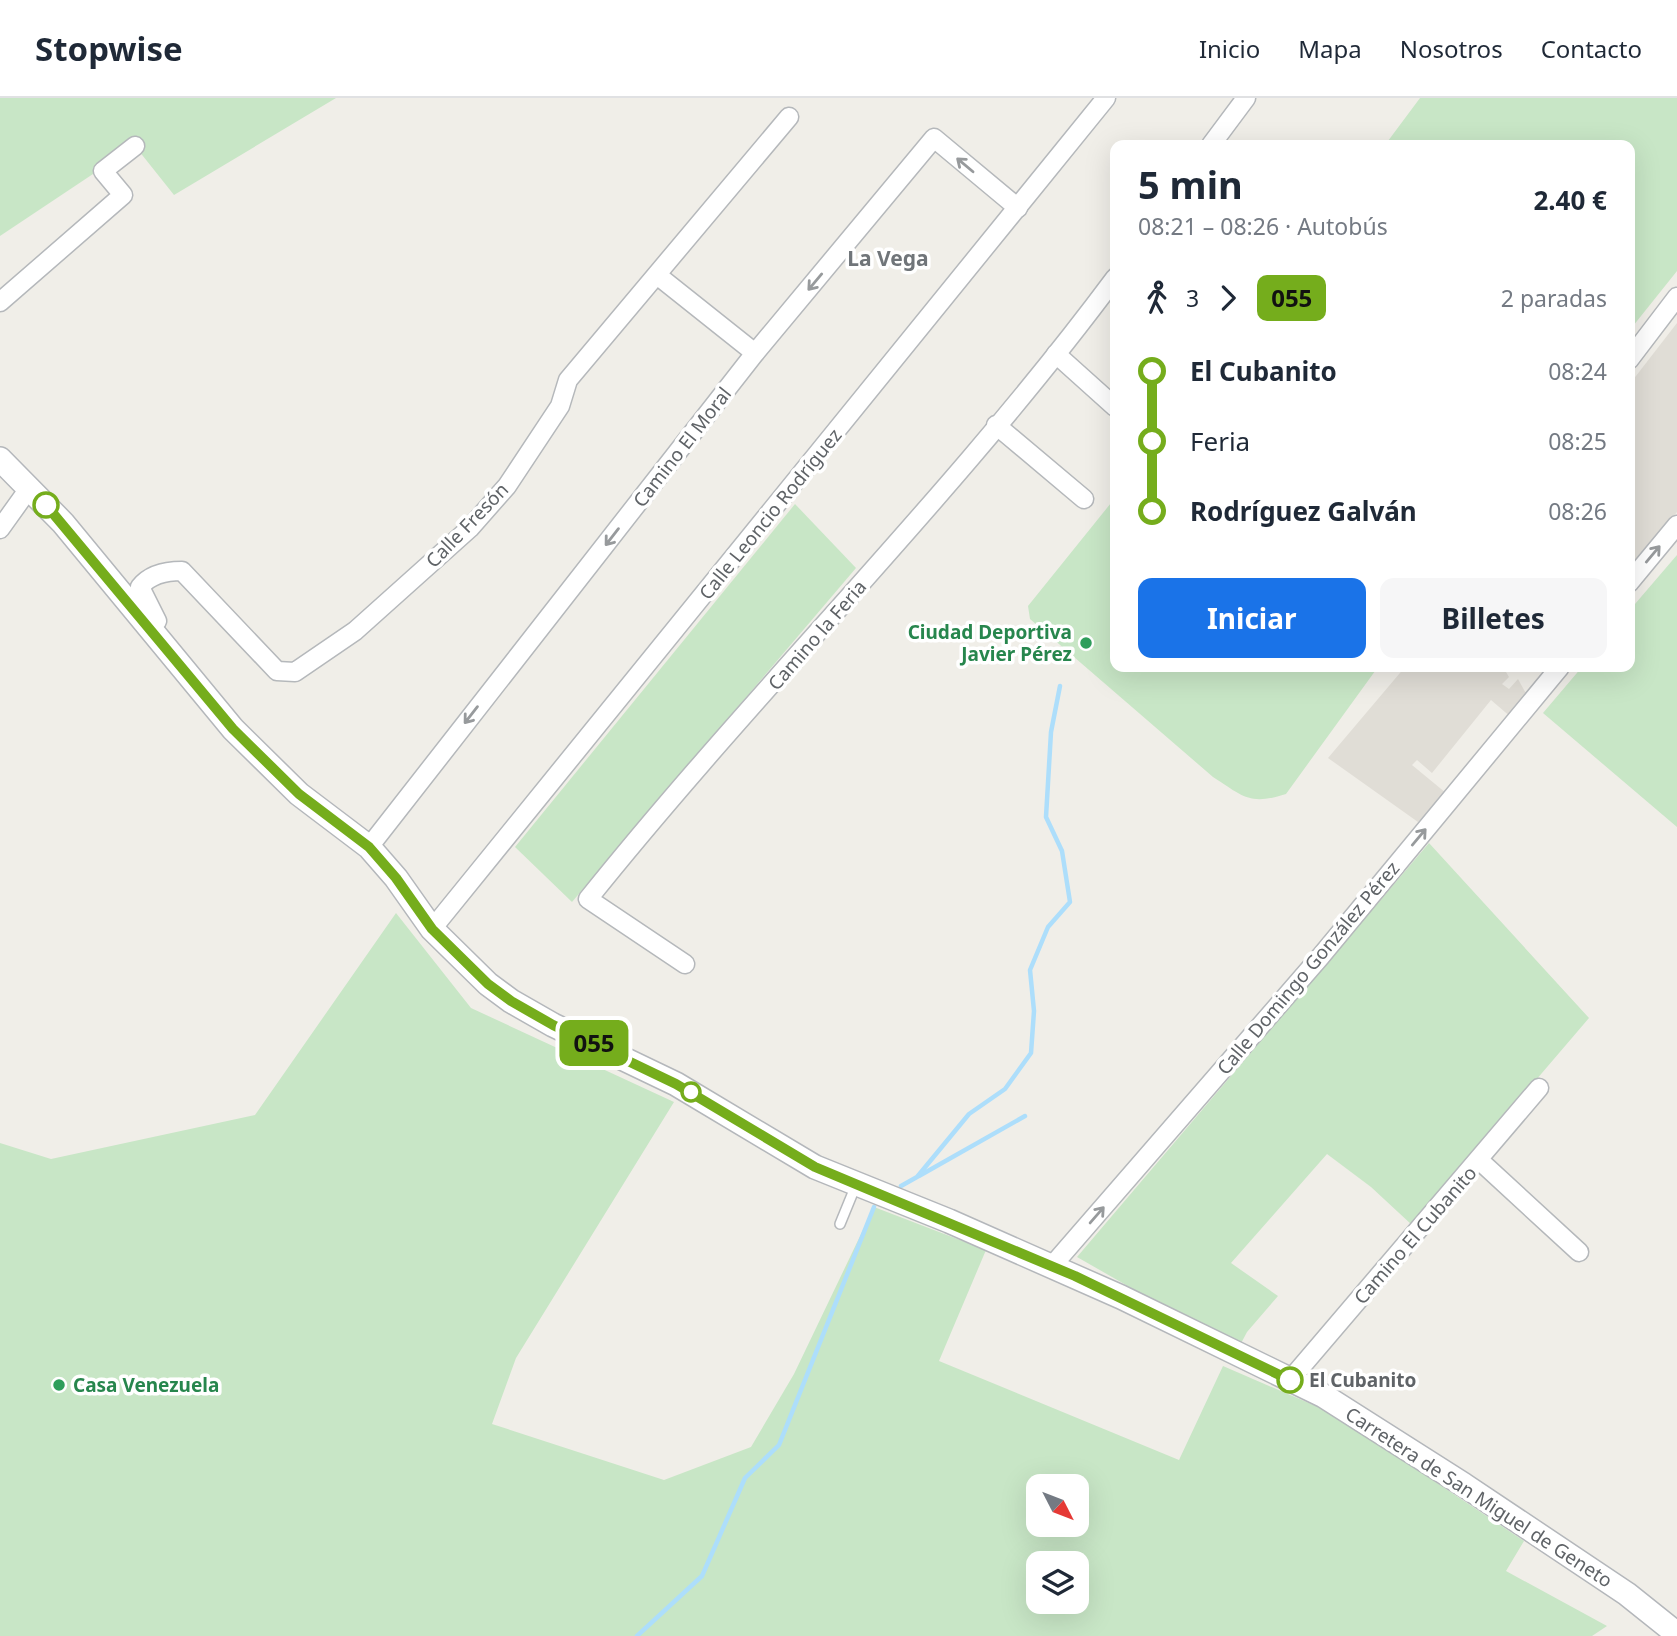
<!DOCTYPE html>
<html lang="es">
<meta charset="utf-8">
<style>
:root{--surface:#fff;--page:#f6f6f7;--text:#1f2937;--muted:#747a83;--line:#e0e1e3;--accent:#1a73e8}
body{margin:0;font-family:"Noto Sans",sans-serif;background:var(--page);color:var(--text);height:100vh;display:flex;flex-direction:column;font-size:26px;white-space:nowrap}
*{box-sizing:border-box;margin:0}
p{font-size:23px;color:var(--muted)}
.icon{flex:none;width:38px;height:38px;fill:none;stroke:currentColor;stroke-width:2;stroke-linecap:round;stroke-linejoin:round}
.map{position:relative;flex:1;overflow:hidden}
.panel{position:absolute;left:1110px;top:42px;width:525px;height:532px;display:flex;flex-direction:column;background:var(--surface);border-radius:14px;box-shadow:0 7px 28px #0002}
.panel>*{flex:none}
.badge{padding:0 14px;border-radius:10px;font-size:24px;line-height:46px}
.needle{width:46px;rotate:132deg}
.tools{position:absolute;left:1026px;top:1376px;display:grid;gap:14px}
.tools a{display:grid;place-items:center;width:63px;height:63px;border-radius:14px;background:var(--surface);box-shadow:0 7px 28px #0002;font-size:35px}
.map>.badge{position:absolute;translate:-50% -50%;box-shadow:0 0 0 4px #fff}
.legs{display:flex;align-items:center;gap:10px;height:77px;padding:0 28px;font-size:23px}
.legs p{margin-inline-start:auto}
.overview{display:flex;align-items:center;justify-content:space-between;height:119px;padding:0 28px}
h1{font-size:38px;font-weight:700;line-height:52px}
.cta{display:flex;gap:14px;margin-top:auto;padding:14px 28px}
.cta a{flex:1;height:80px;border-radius:14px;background:var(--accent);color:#fff;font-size:28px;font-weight:700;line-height:80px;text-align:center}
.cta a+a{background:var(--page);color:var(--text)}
ul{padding:0 28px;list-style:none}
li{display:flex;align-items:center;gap:24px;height:70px;font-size:26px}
li i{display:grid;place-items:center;width:10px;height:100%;margin:0 9px;background:currentColor}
li i::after{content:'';width:18px;height:18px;margin:-9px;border:5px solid;border-radius:50%;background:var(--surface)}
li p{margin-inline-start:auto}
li:first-child i{background:linear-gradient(#0000 50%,currentColor 0)}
li:last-child i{background:linear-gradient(currentColor 50%,#0000 0)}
header{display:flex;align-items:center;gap:42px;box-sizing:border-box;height:98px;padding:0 35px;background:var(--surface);border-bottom:2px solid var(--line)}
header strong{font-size:33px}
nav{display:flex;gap:38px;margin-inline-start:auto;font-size:24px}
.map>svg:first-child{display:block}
.education{fill:#e0ddd6}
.green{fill:#c8e6c6;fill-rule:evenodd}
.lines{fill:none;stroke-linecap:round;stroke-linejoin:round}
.stream{stroke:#addefb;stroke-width:4.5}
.service-casing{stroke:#b5b8bb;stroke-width:12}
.minor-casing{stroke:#b5b8bb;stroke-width:21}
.secondary-casing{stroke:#b4b7bb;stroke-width:26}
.service{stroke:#fff;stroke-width:9}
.minor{stroke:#fff;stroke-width:18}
.secondary{stroke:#fff;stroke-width:23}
.oneway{stroke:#979a9c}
.line-1-casing{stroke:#fff;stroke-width:16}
.line-1{stroke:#75ad1c;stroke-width:10}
.stop-1-dot{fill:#fff;stroke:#75ad1c;stroke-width:3.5}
.leisure-dot{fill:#2e9e5b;stroke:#fff;stroke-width:2.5}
.labels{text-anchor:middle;stroke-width:7;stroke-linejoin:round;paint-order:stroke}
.street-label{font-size:19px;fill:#5f6367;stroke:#fff}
.leisure-label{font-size:19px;font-weight:bold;fill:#27864d;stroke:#fff;text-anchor:end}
.stop-label{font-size:19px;font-weight:bold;fill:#5f6367;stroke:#fff;text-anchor:start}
.neighbourhood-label{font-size:21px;font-weight:bold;fill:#707579;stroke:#fff}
</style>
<header>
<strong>Stopwise</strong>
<nav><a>Inicio</a><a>Mapa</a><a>Nosotros</a><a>Contacto</a></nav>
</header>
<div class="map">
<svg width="1677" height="1538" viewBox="0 0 1677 1538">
<rect width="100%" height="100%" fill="#f0eee8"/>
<g class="education">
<polygon points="1677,225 1677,414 1629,472 1629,287"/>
<polygon points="1405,569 1503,569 1509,579 1502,586 1509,591 1518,581 1529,601 1512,620 1491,602 1432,675 1417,662 1412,667 1446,695 1418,724 1328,660"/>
</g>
<g class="green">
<polygon points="0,0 336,0 174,97 135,48 0,138"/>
<polygon points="1420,0 1677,0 1677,173 1629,233 1629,47 1385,47"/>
<path d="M1115 400V569H1378L1286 696C1249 708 1243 698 1213 679L1030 521 1028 508Z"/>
<polygon points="795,406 856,470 572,804 515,749"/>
<polygon points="1677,457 1677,729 1543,615 1582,569 1629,569 1629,513"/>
<polygon points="1429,745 1589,920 1412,1127 1371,1089 1327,1056 1231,1165 1278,1198 1247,1234 1238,1251 1077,1159"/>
<path d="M396 815 471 910 674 1004 516 1260 492 1326 664 1382 751 1349 794 1276 874 1109 986 1152 939 1263 1179 1362 1223 1268 1332 1315 1524 1443 1506 1473 1607 1528 1592 1538H0V1045L51 1061 255 1017ZM1038 1388H1076V1426H1038ZM1038 1465H1076V1503H1038Z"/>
</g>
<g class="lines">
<g class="stream">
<polyline points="919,1078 1025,1018"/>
<polyline points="901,1088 917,1079 969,1016 1005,991 1031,955 1034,913 1030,872 1048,829 1070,804 1062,753 1046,719 1051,634 1060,588"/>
<polyline points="637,1538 702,1478 745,1380 779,1347 874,1109"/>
</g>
<g class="service-casing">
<polyline id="service" points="840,1126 856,1087"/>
</g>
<g class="minor-casing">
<g id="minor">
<polyline points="1211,47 1246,0"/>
<polyline points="657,177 755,255"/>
<polyline points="0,204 123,97 103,73 135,48"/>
<polyline points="1056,256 1115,309"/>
<polyline points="1629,262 1677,199"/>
<polyline points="996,327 1084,401"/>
<polyline points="0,431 30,389"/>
<polyline points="1629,485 1677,427"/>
<path d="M148 530 157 523 140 489C150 476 167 473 182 473L277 573 295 574 355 533 470 430 507 388 560 308 568 282 789 19"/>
<polyline points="369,749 755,255 934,40 1018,110"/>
<polyline points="432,831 1106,0"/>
<path d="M685 866 588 801C758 589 953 398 1115 180"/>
<polyline points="1479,1062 1579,1154"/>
<polyline points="1052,1168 1321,858 1560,569"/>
<polyline points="1290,1282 1539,990"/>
</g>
</g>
<g class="secondary-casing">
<polyline id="secondary" points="0,361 63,425 233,631 299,696 369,749 396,780 432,831 488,886 511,903 553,927 676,986 815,1069 949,1123 1121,1199 1324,1298 1464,1387 1627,1496 1677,1536"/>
</g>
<use href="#service" class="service"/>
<use href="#minor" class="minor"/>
<use href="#secondary" class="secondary"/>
</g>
<defs><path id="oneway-shaft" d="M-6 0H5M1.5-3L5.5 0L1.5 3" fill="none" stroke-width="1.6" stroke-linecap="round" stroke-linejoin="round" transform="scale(1.75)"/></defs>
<g class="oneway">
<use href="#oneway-shaft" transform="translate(965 67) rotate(-140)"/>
<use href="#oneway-shaft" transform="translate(815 184) rotate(130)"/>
<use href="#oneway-shaft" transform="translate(612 439) rotate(128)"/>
<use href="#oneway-shaft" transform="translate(1653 456) rotate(-50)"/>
<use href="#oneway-shaft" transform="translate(471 617) rotate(128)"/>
<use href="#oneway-shaft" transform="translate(1419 739) rotate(-50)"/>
<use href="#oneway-shaft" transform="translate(1097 1117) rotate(-49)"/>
</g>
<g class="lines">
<g class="line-1-casing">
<polyline id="line-1" points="46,407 233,631 299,696 369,749 396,780 432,831 488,886 511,903 553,927 676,986 815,1069 1075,1178 1290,1282"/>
</g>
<use href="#line-1" class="line-1"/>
</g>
<g class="stop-1-dot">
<circle cx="46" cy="407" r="12"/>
<circle cx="691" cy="994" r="9"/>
<circle cx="1290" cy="1282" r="12"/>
</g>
<g class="leisure-dot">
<circle cx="1086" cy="545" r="7"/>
<circle cx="59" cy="1287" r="7"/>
</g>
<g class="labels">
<g class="street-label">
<text transform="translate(682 349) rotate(-52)" y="7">Camino El Moral</text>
<text transform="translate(770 416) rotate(-51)" y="7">Calle Leoncio Rodríguez</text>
<text transform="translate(467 427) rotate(-46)" y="7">Calle Fresón</text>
<text transform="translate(817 537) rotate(-49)" y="7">Camino la Feria</text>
<text transform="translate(1308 870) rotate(-50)" y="7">Calle Domingo González Pérez</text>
<text transform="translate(1415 1137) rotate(-49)" y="7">Camino El Cubanito</text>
<text transform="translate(1479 1399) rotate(33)" y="7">Carretera de San Miguel de Geneto</text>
</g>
<g class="leisure-label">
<text x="1072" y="541">Ciudad Deportiva<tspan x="1072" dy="22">Javier Pérez</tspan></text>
<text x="73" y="1294" text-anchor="start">Casa Venezuela</text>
</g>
<g class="stop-label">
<text x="1309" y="1289">El Cubanito</text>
</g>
<g class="neighbourhood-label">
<text x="888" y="168">La Vega</text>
</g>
</g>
</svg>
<div class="tools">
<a><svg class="needle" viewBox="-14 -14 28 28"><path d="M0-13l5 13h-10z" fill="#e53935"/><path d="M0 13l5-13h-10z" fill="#747a83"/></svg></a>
<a><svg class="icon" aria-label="layers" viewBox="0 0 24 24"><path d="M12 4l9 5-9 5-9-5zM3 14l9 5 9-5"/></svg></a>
</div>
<b class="badge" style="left:594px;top:945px;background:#75ad1c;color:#111">055</b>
<section class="panel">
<div class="overview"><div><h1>5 min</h1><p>08:21 – 08:26 · Autobús</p></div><b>2.40 €</b></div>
<div class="legs"><svg class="icon" aria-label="walk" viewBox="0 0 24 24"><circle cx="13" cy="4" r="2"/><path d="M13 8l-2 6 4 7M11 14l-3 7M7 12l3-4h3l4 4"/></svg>3<svg class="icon" aria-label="forward" viewBox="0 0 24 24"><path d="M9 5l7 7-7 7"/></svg><b class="badge" style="background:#75ad1c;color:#111">055</b><p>2 paradas</p></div>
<ul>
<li><i style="color:#75ad1c"></i><b>El Cubanito</b><p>08:24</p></li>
<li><i style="color:#75ad1c"></i><span>Feria</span><p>08:25</p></li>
<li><i style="color:#75ad1c"></i><b>Rodríguez Galván</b><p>08:26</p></li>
</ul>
<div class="cta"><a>Iniciar</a><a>Billetes</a></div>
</section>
</div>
